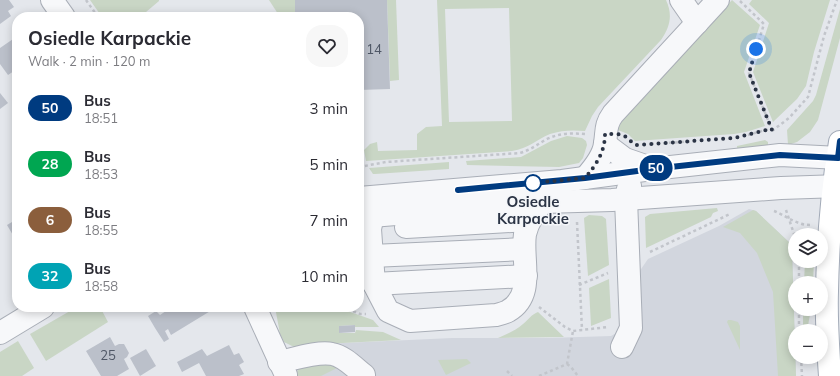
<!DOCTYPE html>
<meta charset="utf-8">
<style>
:root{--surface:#fff;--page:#f7f7f7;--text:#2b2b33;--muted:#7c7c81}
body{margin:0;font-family:Mulish,sans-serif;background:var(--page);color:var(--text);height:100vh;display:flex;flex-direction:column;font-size:15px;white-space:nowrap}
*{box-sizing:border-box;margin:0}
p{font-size:13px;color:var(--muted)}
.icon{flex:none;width:22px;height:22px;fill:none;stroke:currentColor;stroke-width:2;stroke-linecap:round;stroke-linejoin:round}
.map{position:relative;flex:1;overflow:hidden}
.drawer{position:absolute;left:12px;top:12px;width:352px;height:300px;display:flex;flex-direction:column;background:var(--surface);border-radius:16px;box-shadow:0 2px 10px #0003}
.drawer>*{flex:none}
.badge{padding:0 8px;border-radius:13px;font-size:14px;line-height:26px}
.fabs{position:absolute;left:788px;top:228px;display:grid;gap:8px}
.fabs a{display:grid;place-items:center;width:40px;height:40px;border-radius:50%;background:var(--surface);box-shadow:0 2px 10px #0003;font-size:20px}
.you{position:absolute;width:20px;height:20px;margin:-10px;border:3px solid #fff;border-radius:50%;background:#1a73e8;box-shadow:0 0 0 6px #1a73e833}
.map>.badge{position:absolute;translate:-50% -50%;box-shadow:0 0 0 2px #fff}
.round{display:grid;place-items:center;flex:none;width:42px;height:42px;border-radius:16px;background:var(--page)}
.headline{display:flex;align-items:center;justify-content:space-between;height:68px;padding:0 16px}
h1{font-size:19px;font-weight:700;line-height:30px}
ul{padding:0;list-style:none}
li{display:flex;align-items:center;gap:12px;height:56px;padding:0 16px}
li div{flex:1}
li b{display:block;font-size:15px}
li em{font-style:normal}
li .badge{min-width:44px;font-weight:700;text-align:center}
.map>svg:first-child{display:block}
.built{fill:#d2d6de}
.green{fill:#c9d6c5;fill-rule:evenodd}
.building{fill:#bbc0ca}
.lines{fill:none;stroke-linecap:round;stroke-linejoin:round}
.minor-casing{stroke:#a9aeb7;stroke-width:24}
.major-casing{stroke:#a3abb8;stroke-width:24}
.path{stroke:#c2c5cb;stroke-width:2.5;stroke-dasharray:3 3;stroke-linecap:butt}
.minor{stroke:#f7f8fa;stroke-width:22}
.major{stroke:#fff;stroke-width:22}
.line-casing{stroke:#fff;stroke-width:9}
.line{stroke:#003b80;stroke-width:6}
.walk{stroke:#2b3445;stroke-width:4;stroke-dasharray:0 7.2}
.stop-dot{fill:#fff;stroke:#003b80;stroke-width:2}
.labels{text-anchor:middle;stroke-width:3;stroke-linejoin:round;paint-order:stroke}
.number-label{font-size:13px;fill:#4f5766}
.stop-label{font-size:15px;font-weight:bold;fill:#2b3445;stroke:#f4f6f9}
</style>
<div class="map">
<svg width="840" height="376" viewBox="0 0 840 376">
<rect width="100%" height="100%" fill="#e4e7ec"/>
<polygon class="built" points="749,209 756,211 791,244 792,250 796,376 297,376 297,370 323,344 452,338 549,338 611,336 618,332 639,272 648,259 719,226"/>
<g class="green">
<polygon points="90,0 159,0 159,1 146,12 149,17 102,17"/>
<polygon points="269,0 295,0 295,17 280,17"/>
<polygon points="387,0 396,0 399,80 390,81"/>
<path d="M437 0H666C673 15 670 27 661 40L598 107 592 116 585 131C573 130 562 130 550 134 536 140 529 148 512 151L366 161 364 150 370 144 377 142 378 151 417 150V134L426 127 442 126ZM509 8 512 121 449 122 445 9Z"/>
<polygon points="732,0 760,25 744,72 765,126 746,132 734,134 635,141 628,134 618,130 620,123"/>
<polygon points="752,0 830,0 814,52 806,86 797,99 773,122 753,72 769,23 749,4"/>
<polygon points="840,9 840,38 818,120 810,132 797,142 788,145 787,130 813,101 816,95"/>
<polygon points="567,136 582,138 586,141 587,145 583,158 579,163 559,167 467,165 466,161 521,157 551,141"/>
<polygon points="765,140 768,142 768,148 737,149 737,146"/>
<polygon points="449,162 449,169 375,174 373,174 369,168"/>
<polygon points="717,208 718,211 713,213 711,217 646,248 645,217 650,214"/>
<polygon points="753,210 756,211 791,244 792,250 796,376 778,376 773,292 757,253 740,233 723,227"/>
<polygon points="589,215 602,216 606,219 609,265 588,276 584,218"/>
<polygon points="805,261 814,261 813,283 804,283"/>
<polygon points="609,279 611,318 591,326 589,288"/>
<polygon points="77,307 100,307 108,322 46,361 30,334"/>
<polygon points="275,307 336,307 373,320 379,327 355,327 355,325 339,326 339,333 355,333 356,330 383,332 401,340 323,344 296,348 284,342 280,334"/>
<polygon points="803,309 811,309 807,331 803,331"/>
<path d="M538 312 564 337 498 338C507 334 515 331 523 324 528 320 532 314 538 312Z"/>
<polygon points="728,320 731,320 738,322 740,326 740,350 727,322"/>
<polygon points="18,341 34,368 22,376 0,376 0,352"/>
<polygon points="467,359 471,363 446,375 438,360"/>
<polygon points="327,361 337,366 337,368 321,376 297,376 296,375 299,367"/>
</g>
<g class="building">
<polygon points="0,0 9,0 14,7 8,11 11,16 0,24"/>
<polygon points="295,0 387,0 390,89 359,90 359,17 295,17"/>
<polygon points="17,32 17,69 8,75 0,64 0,48 16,37 15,34"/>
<polygon points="0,93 8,103 0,109"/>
<polygon points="17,219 17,242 7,225"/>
<polygon points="172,307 210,307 212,310 171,335 168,329 165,331 169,339 164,342 155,328 148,316 156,311 160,315"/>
<polygon points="355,325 355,332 339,333 339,326"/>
<polygon points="110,337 115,346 119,344 124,344 129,353 127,357 124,359 129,369 117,376 101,376 86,351"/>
<polygon points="229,345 234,355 239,353 244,362 239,365 244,374 239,376 206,376 199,363 182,372 177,362 202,349 207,356"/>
<polygon points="146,349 156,366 140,376 130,358"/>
</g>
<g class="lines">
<g class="minor-casing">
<g id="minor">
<polyline points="52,0 64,17"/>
<polyline points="681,0 697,23"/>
<polyline points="605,144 625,159 651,168"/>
<path d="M585 178C593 169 604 156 605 143 607 131 605 125 613 114L718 0"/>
<polyline points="359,198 562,181 652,169 780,155 840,158"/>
<path d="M373 215 370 229 374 284 388 311 410 321 496 315C500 314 505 313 508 311 536 295 521 260 525 234 528 221 535 212 543 202"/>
<polyline points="359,217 543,202 612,200 781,188 840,186"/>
<polyline points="406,227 529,220"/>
<polyline points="372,256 524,249"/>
<polyline points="374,284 526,276"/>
<polyline points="255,307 286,375"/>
<polyline points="0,333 43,307"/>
<polyline points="622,347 631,328 626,199 628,189 630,186"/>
<path d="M279 362C294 359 318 351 332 354 344 356 355 368 364 375"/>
</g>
</g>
<g class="major-casing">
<path id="major" d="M830 376C828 348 826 319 827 291 828 240 832 191 840 142"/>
</g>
<g class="path">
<polyline points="86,0 98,17"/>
<polyline points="740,1 764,24 749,73 772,130 765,130 748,135"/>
<polyline points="772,131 789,118 808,97 824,36 837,0"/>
<polyline points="651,144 696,141"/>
<path d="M359 167 386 162 520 153C530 150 537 145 545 140 558 133 571 133 585 134"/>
<polyline points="786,210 795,237"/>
<path d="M774 211C785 215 796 225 810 225"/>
<polyline points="577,222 582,330"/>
<polyline points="650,252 730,214"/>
<polyline points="799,261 799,283"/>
<polyline points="579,285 608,273"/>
<polyline points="342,307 360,314 366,314"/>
<polyline points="539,307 565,327 573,331 608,327"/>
<polyline points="799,309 799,331"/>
<polyline points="64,311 71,307"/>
<polyline points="801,357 802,376"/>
<polyline points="567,364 571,367 578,376"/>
<polyline points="507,371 512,376"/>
<polyline points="539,376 567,364 573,331"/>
</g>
<use href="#minor" class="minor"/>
<use href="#major" class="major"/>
</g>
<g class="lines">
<g class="line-casing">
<polyline id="line" points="458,190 585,178 652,169 780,155 838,158 840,141"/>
</g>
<use href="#line" class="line"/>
<path class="walk" d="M533 183 585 178C596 165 605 152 605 134 612 134 620 133 626 137 630 140 632 143 637 145L734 138 766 130H772L749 73 756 49"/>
</g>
<circle class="stop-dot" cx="533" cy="183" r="8"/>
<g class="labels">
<g class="number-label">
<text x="374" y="54">14</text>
<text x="108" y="360">25</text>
</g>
<g class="stop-label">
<text x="533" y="207">Osiedle<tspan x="533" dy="17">Karpackie</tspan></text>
</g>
</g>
</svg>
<div class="fabs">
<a><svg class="icon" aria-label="layers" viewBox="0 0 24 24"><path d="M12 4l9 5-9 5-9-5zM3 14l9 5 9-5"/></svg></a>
<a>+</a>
<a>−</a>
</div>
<div class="you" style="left:756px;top:49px"></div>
<b class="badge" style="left:656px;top:168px;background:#003b80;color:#fff">50</b>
<section class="drawer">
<div class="headline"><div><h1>Osiedle Karpackie</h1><p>Walk · 2 min · 120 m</p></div><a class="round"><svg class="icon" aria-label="heart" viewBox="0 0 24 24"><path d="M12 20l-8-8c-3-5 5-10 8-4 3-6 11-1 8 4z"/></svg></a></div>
<ul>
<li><span class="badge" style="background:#003b80;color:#fff">50</span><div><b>Bus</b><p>18:51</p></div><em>3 min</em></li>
<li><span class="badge" style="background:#00a651;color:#fff">28</span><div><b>Bus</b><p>18:53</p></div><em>5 min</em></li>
<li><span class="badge" style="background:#8b5e3c;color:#fff">6</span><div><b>Bus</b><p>18:55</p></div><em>7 min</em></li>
<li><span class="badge" style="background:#00a3b4;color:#fff">32</span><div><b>Bus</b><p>18:58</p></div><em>10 min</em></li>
</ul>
</section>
</div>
